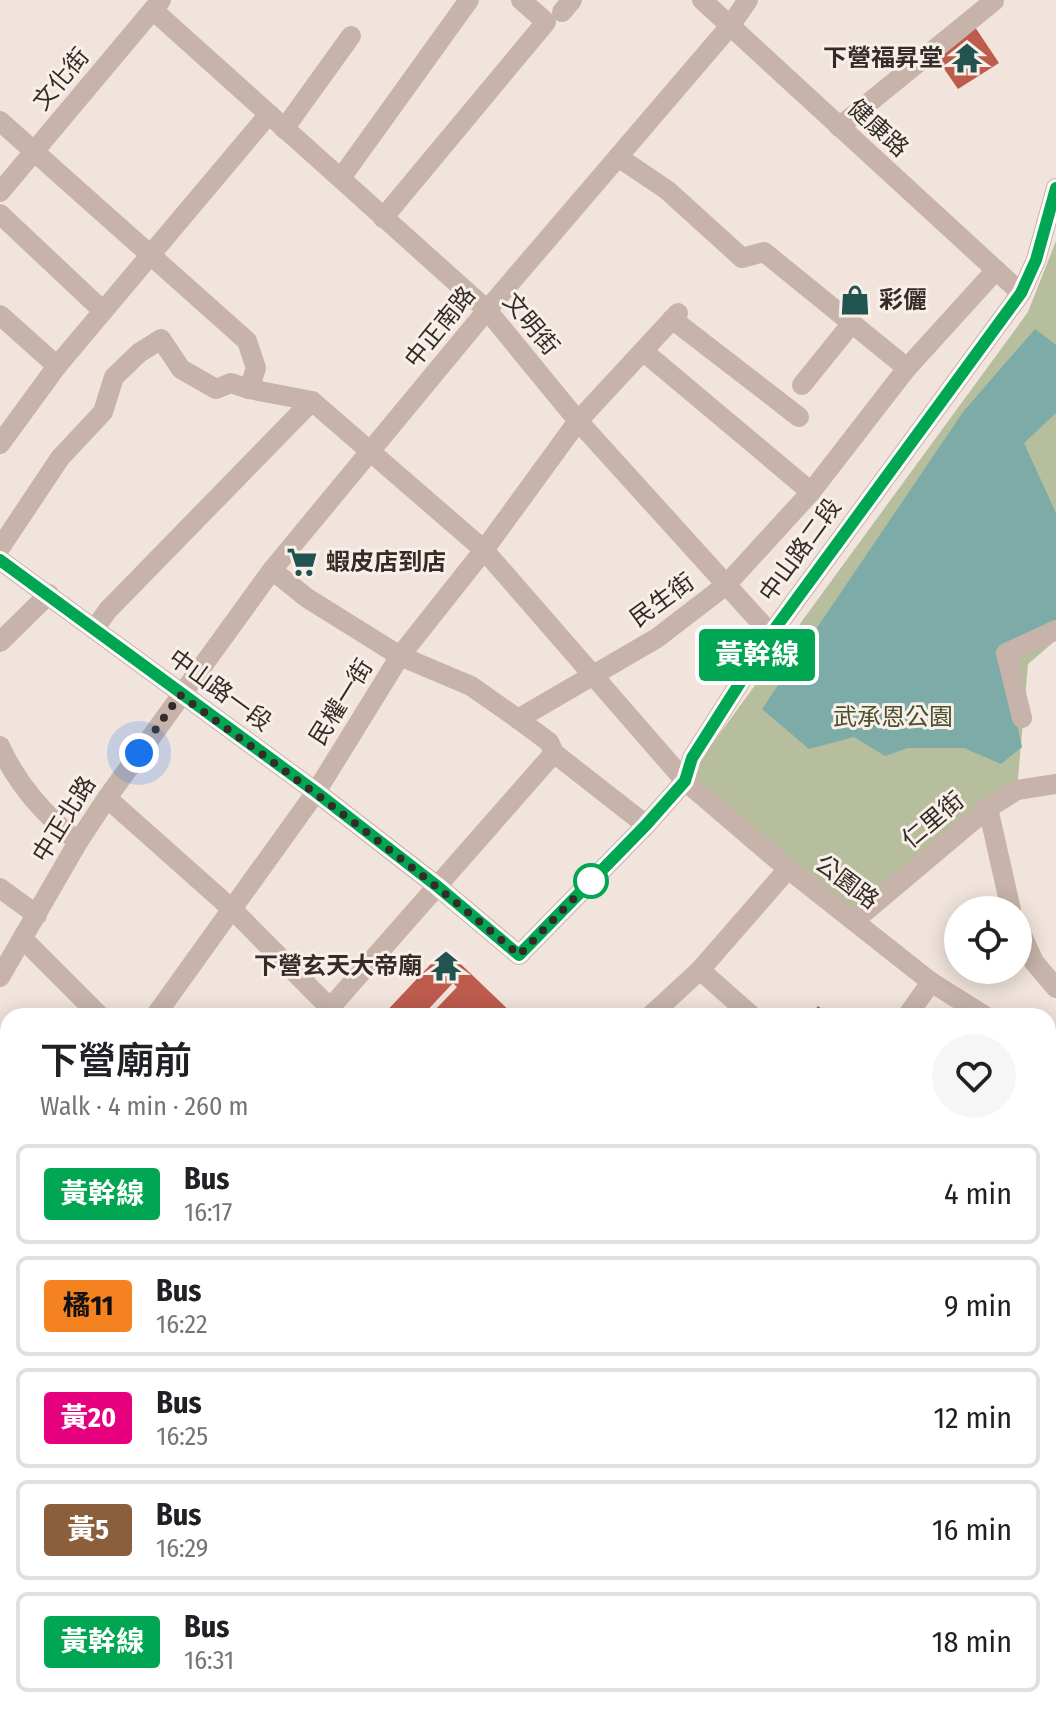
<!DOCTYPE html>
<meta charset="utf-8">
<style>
:root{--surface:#fff;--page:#f6f6f6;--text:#202124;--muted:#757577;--line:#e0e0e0}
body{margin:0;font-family:"Fira Sans Condensed","Noto Sans TC",sans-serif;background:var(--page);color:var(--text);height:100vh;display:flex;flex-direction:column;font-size:30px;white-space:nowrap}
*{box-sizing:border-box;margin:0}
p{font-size:26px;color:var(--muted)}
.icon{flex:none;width:44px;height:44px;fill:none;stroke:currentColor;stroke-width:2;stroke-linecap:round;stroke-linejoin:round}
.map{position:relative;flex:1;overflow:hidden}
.sheet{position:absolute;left:0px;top:1008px;width:1056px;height:712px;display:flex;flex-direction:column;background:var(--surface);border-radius:24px 24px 0 0;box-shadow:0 4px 20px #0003}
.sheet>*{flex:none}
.badge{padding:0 16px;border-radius:6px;font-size:28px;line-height:52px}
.fabs{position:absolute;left:944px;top:896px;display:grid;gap:16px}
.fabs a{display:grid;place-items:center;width:88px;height:88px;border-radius:50%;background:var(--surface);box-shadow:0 4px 20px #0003;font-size:40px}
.you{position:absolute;width:40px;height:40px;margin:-20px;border:6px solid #fff;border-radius:50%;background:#1a73e8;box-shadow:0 0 0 12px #1a73e833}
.map>.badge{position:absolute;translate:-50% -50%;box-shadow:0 0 0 4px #fff}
.round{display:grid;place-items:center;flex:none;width:84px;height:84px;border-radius:42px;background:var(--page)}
.summary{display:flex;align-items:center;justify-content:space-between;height:136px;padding:0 40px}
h1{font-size:38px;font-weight:600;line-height:60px}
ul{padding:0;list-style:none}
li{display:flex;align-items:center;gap:24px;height:100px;margin:0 16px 12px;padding:0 24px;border:4px solid var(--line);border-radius:12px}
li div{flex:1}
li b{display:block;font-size:30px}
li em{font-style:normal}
li .badge{min-width:88px;font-weight:700;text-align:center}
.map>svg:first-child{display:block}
.green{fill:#b7be9d}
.water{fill:#7daba8}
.building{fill:#bd5b4d}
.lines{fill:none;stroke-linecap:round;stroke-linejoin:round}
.minor{stroke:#c7b3a9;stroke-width:20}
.line-casing{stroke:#fff;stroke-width:18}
.line{stroke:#00a651;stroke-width:12}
.walk{stroke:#352b28;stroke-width:8;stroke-dasharray:0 14.4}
.stop-dot{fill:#fff;stroke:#00a651;stroke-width:4}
.labels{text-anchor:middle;stroke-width:6;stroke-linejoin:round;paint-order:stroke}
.poi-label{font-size:24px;font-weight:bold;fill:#352b28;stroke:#f8efe8;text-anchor:end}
.street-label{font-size:24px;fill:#352b28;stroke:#f8efe8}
.park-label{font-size:24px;fill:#49512e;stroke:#f8efe8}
</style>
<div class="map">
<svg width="1056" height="1720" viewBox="0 0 1056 1720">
<rect width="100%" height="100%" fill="#f0e4dc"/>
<polygon class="green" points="1056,241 1056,640 1028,664 1017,790 855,920 685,781 1028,312"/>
<polygon class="water" points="1035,329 1056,345 1056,413 1024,443 1056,513 1056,625 1019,637 1011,698 1022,747 1001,764 964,748 908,748 885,756 854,737 809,749 762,709 963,412"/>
<g class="building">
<polygon points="975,27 999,63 958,89 934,54"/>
<polygon points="445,949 515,1016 488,1016 482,1011 477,1016 439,1016 434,1011 457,987 453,983 422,1016 382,1016"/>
<polygon points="818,1006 830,1016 810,1016"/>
</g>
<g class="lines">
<g class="minor">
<polyline points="702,0 1021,293"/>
<polyline points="153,10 487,310 578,421 771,634"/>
<polyline points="562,12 572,0"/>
<polyline points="0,121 247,341 256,368 249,389 312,401 484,550 685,781 788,869 931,982 985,1016"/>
<polyline points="839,127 994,1"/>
<polyline points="284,129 351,36"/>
<polyline points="618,157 667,190 742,258 764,252 907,368"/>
<polyline points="341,178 469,0"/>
<polyline points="0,192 161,0"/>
<polyline points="0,214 103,311"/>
<polyline points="383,218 546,22 521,0"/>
<polyline points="0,315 57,366"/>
<polyline points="672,319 799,417"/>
<polyline points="643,351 811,492"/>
<polyline points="802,385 852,323"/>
<polyline points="0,444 57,366 269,114"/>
<polyline points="0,548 60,458 103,412 114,377 139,353 161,339 181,369 216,389 231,383 249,389"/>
<polyline points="0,560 316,792 437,886 519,955 646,825 685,781 692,758 771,634 1021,293 1036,260 1056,188"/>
<polyline points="272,570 307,598 400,656 471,686 518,719 657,638 726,585 811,492 907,368 996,270"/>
<polyline points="95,628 108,610 312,401"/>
<polyline points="0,642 49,594"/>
<polyline points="1022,718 1006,653 1056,630"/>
<polyline points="518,719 549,742 554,753 646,825"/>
<path d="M0 746C18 786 45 815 78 842"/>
<polyline points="107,798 233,910 338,1016"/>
<polyline points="988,808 1011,910"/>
<polyline points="0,888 37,915"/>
<polyline points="855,920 988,808 1017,790 1056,784"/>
<polyline points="1018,926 1034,962 1056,988"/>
<polyline points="23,939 100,1016"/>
<polyline points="700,970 752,1016"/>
<polyline points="0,977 78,842 107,798 272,570 487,310 730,26 748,0"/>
<polyline points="330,1008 554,753"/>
<polyline points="155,1016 316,792 400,656 484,550 578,421 678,313"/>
<polyline points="650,1016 700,970 788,869"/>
<polyline points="907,1016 931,982"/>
<polyline points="1048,1053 1056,1056"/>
<polyline points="1048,1113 1056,1130"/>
<polyline points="0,1306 8,1311"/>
<polyline points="1048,1386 1056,1380"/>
<polyline points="0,1553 8,1547"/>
<polyline points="1048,1560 1056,1566"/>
<polyline points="0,1695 8,1701"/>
<polyline points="25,1712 33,1720"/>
<polyline points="363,1712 369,1720"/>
<polyline points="696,1712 702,1720"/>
<polyline points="840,1712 845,1720"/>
<polyline points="150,1720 152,1712"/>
<polyline points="192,1720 200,1712"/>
<polyline points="465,1720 483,1712"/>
<polyline points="644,1720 659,1712"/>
<polyline points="965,1720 977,1712"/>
</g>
</g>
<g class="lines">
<g class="line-casing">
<polyline id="line" points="0,560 316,792 437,886 519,955 646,825 685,781 692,758 771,634 1021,293 1036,260 1056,188"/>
</g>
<use href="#line" class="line"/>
<path class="walk" d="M139 753 180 695C296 778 410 862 519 955L591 881"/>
</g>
<defs>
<g id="temple-bare" transform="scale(2.4)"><path d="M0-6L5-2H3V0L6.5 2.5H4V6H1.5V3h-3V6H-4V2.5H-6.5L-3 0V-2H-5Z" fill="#215351" stroke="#f8efe8" stroke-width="2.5" paint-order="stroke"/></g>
<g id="shop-bare" transform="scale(2.4)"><path d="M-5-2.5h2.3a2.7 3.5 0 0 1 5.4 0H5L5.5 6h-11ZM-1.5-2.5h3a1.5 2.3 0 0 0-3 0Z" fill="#215351" stroke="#f8efe8" stroke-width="2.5" paint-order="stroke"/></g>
<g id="supermarket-bare" transform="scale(2.4)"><path d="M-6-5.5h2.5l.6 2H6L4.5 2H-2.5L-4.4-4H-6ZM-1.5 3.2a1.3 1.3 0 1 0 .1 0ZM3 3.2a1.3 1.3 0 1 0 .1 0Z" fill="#215351" stroke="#f8efe8" stroke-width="2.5" paint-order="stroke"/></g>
</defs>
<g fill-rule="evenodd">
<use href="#temple-bare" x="967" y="58"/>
<use href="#shop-bare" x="855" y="300"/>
<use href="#supermarket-bare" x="302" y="562"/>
<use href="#temple-bare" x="446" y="966"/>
</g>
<circle class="stop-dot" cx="591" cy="881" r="16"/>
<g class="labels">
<g class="poi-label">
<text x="943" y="66">下營福昇堂</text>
<text x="879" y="308" text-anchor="start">彩儷</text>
<text x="326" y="570" text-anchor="start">蝦皮店到店</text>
<text x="422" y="974">下營玄天大帝廟</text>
</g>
<g class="street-label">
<text transform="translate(61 79) rotate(-50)" y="8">文化街</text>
<text transform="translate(878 128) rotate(42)" y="8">健康路</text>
<text transform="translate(531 324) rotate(50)" y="8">文明街</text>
<text transform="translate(440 327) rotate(-51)" y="8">中正南路</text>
<text transform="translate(800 550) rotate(-54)" y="8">中山路二段</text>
<text transform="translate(662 600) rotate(-36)" y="8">民生街</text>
<text transform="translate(220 690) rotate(36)" y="8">中山路一段</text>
<text transform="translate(341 702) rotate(-58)" y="8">民權一街</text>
<text transform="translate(64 819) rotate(-58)" y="8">中正北路</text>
<text transform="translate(933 820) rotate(-40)" y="8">仁里街</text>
<text transform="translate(847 882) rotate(37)" y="8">公園路</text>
</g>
<g class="park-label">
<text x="893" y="725">武承恩公園</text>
</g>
</g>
</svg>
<div class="fabs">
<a><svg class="icon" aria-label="locate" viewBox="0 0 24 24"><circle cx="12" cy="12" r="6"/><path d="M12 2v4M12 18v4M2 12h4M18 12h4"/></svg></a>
</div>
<div class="you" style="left:139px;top:753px"></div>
<b class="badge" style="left:757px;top:655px;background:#00a651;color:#fff">黃幹線</b>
<section class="sheet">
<div class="summary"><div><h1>下營廟前</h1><p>Walk · 4 min · 260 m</p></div><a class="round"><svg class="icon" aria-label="heart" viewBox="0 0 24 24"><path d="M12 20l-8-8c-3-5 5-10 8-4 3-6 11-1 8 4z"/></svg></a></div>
<ul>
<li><span class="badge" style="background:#00a651;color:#fff">黃幹線</span><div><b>Bus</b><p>16:17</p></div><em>4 min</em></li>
<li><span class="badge" style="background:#f58220;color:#111">橘11</span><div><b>Bus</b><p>16:22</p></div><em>9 min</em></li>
<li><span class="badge" style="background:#e6007e;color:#fff">黃20</span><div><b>Bus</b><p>16:25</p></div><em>12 min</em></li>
<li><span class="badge" style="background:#8b5e3c;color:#fff">黃5</span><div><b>Bus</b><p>16:29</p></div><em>16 min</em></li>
<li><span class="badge" style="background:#00a651;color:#fff">黃幹線</span><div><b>Bus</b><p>16:31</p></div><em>18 min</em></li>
</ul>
</section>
</div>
